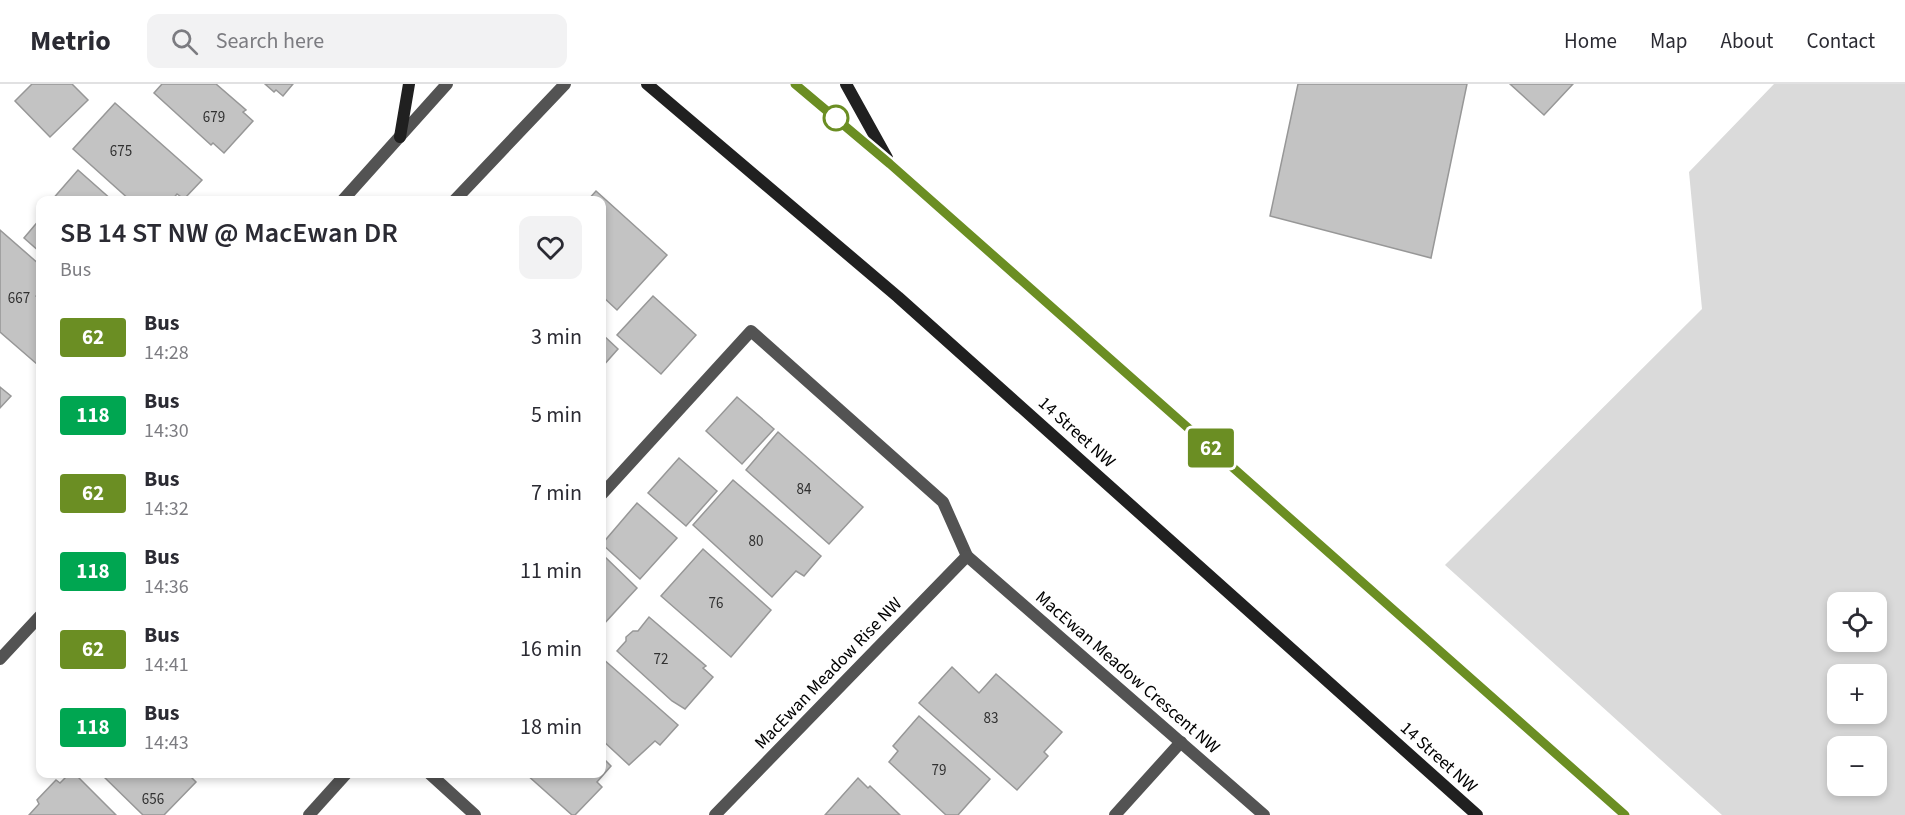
<!DOCTYPE html>
<meta charset="utf-8">
<style>
:root{--surface:#fff;--page:#f2f2f3;--text:#2b2b33;--muted:#7c7c81;--line:#e1e1e2}
body{margin:0;font-family:"Source Sans 3",sans-serif;background:var(--page);color:var(--text);height:100vh;display:flex;flex-direction:column;font-size:22px;white-space:nowrap}
*{box-sizing:border-box;margin:0}
p{font-size:20px;color:var(--muted)}
.icon{flex:none;width:33px;height:33px;fill:none;stroke:currentColor;stroke-width:2;stroke-linecap:round;stroke-linejoin:round}
.map{position:relative;flex:1;overflow:hidden}
.details{position:absolute;left:36px;top:112px;width:570px;height:582px;display:flex;flex-direction:column;background:var(--surface);border-radius:12px;box-shadow:0 3px 9px #0003}
.details>*{flex:none}
.badge{padding:0 12px;border-radius:4px;font-size:21px;line-height:39px}
.controls{position:absolute;left:1827px;top:508px;display:grid;gap:12px}
.controls a{display:grid;place-items:center;width:60px;height:60px;border-radius:12px;background:var(--surface);box-shadow:0 3px 9px #0003;font-size:30px}
.map>.badge{position:absolute;translate:-50% -50%;box-shadow:0 0 0 3px #fff}
.round{display:grid;place-items:center;flex:none;width:63px;height:63px;border-radius:12px;background:var(--page)}
.headline{display:flex;align-items:center;justify-content:space-between;height:102px;padding:0 24px}
h1{font-size:28px;font-weight:600;line-height:45px}
ul{padding:0;list-style:none}
li{display:flex;align-items:center;gap:18px;height:78px;padding:0 24px}
li div{flex:1}
li b{display:block;font-size:22px}
li em{font-style:normal}
li .badge{min-width:66px;font-weight:700;text-align:center}
header{display:flex;align-items:center;gap:36px;box-sizing:border-box;height:84px;padding:0 30px;background:var(--surface);border-bottom:2px solid var(--line)}
header strong{font-size:28px}
nav{display:flex;gap:33px;margin-inline-start:auto;font-size:21px}
.search{width:420px;height:54px;background:var(--page);display:flex;align-items:center;gap:15px;box-sizing:border-box;padding:0 21px;border-radius:12px;color:var(--muted);font-size:22px}
.map>svg:first-child{display:block}
.green{fill:#dadada;fill-rule:evenodd}
.building{fill:#c3c3c3;stroke:#979797;stroke-width:1.5}
.lines{fill:none;stroke-linecap:round;stroke-linejoin:round}
.service{stroke:#535353;stroke-width:12}
.minor{stroke:#535353;stroke-width:12}
.tertiary{stroke:#535353;stroke-width:12}
.secondary{stroke:#202020;stroke-width:12}
.line-casing{stroke:#fff;stroke-width:14}
.line{stroke:#6b8e23;stroke-width:9}
.stop-dot{fill:#fff;stroke:#6b8e23;stroke-width:3}
.labels{text-anchor:middle;stroke-width:4.5;stroke-linejoin:round;paint-order:stroke}
.number-label{font-size:15px;fill:#313131}
.street-label{font-size:18px;fill:#000;stroke:#fff}
</style>
<header>
<strong>Metrio</strong>
<div class="search"><svg class="icon" aria-label="search" viewBox="0 0 24 24"><circle cx="10" cy="10" r="6"/><path d="M15 15l6 6"/></svg>Search here</div>
<nav><a>Home</a><a>Map</a><a>About</a><a>Contact</a></nav>
</header>
<div class="map">
<svg width="1905" height="731" viewBox="0 0 1905 731">
<rect width="100%" height="100%" fill="#fff"/>
<path class="green" d="M1774 0H1905V731H1722L1445 481 1702 225 1689 88ZM1838 519H1876V558H1838ZM1838 591H1876V630H1838ZM1838 663H1876V702H1838Z"/>
<g class="building">
<polygon points="32,0 72,0 88,16 50,53 15,17"/>
<polygon points="162,0 216,0 246,26 243,28 253,37 224,69 213,59 211,61 154,9"/>
<polygon points="265,0 293,0 283,12 276,6 274,8"/>
<polygon points="1298,0 1467,0 1431,174 1270,132"/>
<polygon points="1510,0 1573,0 1544,31"/>
<polygon points="115,19 202,96 184,115 177,110 171,117 131,117 73,65"/>
<polygon points="78,86 113,117 51,117"/>
<polygon points="596,107 667,171 617,226 602,212 602,117 587,117"/>
<polygon points="40,135 40,168 24,154"/>
<polygon points="0,146 40,181 40,207 36,212 40,215 40,278 38,281 0,248"/>
<polygon points="653,212 696,251 661,290 617,251"/>
<polygon points="602,250 618,265 602,283"/>
<polygon points="0,303 11,312 0,324"/>
<polygon points="737,313 774,345 742,380 706,347"/>
<polygon points="778,348 863,423 829,460 746,386"/>
<polygon points="679,374 717,407 686,442 648,409"/>
<polygon points="733,396 821,472 804,492 796,487 772,513 693,441"/>
<polygon points="637,419 677,454 640,495 602,460"/>
<polygon points="703,465 771,526 731,573 661,512"/>
<polygon points="602,470 637,504 602,542"/>
<polygon points="649,533 706,582 703,584 713,593 685,625 672,617 617,567 626,557 626,553 633,547 638,547"/>
<polygon points="602,574 678,641 660,661 655,657 629,681 602,656"/>
<polygon points="952,583 979,609 996,590 1062,648 1044,668 1048,672 1017,706 919,619"/>
<polygon points="919,632 990,695 958,731 946,731 889,678 898,667 893,662"/>
<polygon points="602,673 611,682 597,698 602,703 575,731 572,731 526,690 602,690"/>
<polygon points="69,690 75,690 116,731 29,731 39,720 37,716 56,696 60,699"/>
<polygon points="101,690 188,690 196,698 164,731 143,731"/>
<polygon points="858,694 868,704 870,702 900,731 825,731"/>
</g>
<g class="lines">
<g class="service">
<polyline points="602,410 751,247 943,418 967,472"/>
<polyline points="309,731 346,690"/>
<polyline points="1115,731 1181,658"/>
</g>
<g class="minor">
<polyline points="430,690 475,731"/>
<polyline points="715,731 967,472 1264,731"/>
</g>
<g class="tertiary">
<polyline points="342,117 447,0"/>
<polyline points="454,117 565,0"/>
<polyline points="0,575 40,532"/>
</g>
<g class="secondary">
<polyline points="647,0 898,213 1477,731"/>
<polyline points="795,0 890,80 1625,731"/>
<polyline points="846,0 887,74"/>
<polyline points="400,53 409,0"/>
</g>
</g>
<g class="lines">
<g class="line-casing">
<polyline id="line" points="795,0 890,80 1625,731"/>
</g>
<use href="#line" class="line"/>
</g>
<circle class="stop-dot" cx="836" cy="34" r="12"/>
<g class="labels">
<g class="number-label">
<text x="214" y="38">679</text>
<text x="121" y="72">675</text>
<text x="19" y="219">667</text>
<text x="804" y="410">84</text>
<text x="756" y="462">80</text>
<text x="716" y="524">76</text>
<text x="661" y="580">72</text>
<text x="991" y="639">83</text>
<text x="939" y="691">79</text>
<text x="153" y="720">656</text>
</g>
<g class="street-label">
<text transform="translate(1077 348) rotate(42)" y="6">14 Street NW</text>
<text transform="translate(1128 588) rotate(41)" y="6">MacEwan Meadow Crescent NW</text>
<text transform="translate(828 589) rotate(-46)" y="6">MacEwan Meadow Rise NW</text>
<text transform="translate(1439 673) rotate(42)" y="6">14 Street NW</text>
</g>
</g>
</svg>
<div class="controls">
<a><svg class="icon" aria-label="locate" viewBox="0 0 24 24"><circle cx="12" cy="12" r="6"/><path d="M12 2v4M12 18v4M2 12h4M18 12h4"/></svg></a>
<a>+</a>
<a>−</a>
</div>
<b class="badge" style="left:1211px;top:364px;background:#6b8e23;color:#fff">62</b>
<section class="details">
<div class="headline"><div><h1>SB 14 ST NW @ MacEwan DR</h1><p>Bus</p></div><a class="round"><svg class="icon" aria-label="heart" viewBox="0 0 24 24"><path d="M12 20l-8-8c-3-5 5-10 8-4 3-6 11-1 8 4z"/></svg></a></div>
<ul>
<li><span class="badge" style="background:#6b8e23;color:#fff">62</span><div><b>Bus</b><p>14:28</p></div><em>3 min</em></li>
<li><span class="badge" style="background:#00a651;color:#fff">118</span><div><b>Bus</b><p>14:30</p></div><em>5 min</em></li>
<li><span class="badge" style="background:#6b8e23;color:#fff">62</span><div><b>Bus</b><p>14:32</p></div><em>7 min</em></li>
<li><span class="badge" style="background:#00a651;color:#fff">118</span><div><b>Bus</b><p>14:36</p></div><em>11 min</em></li>
<li><span class="badge" style="background:#6b8e23;color:#fff">62</span><div><b>Bus</b><p>14:41</p></div><em>16 min</em></li>
<li><span class="badge" style="background:#00a651;color:#fff">118</span><div><b>Bus</b><p>14:43</p></div><em>18 min</em></li>
</ul>
</section>
</div>
